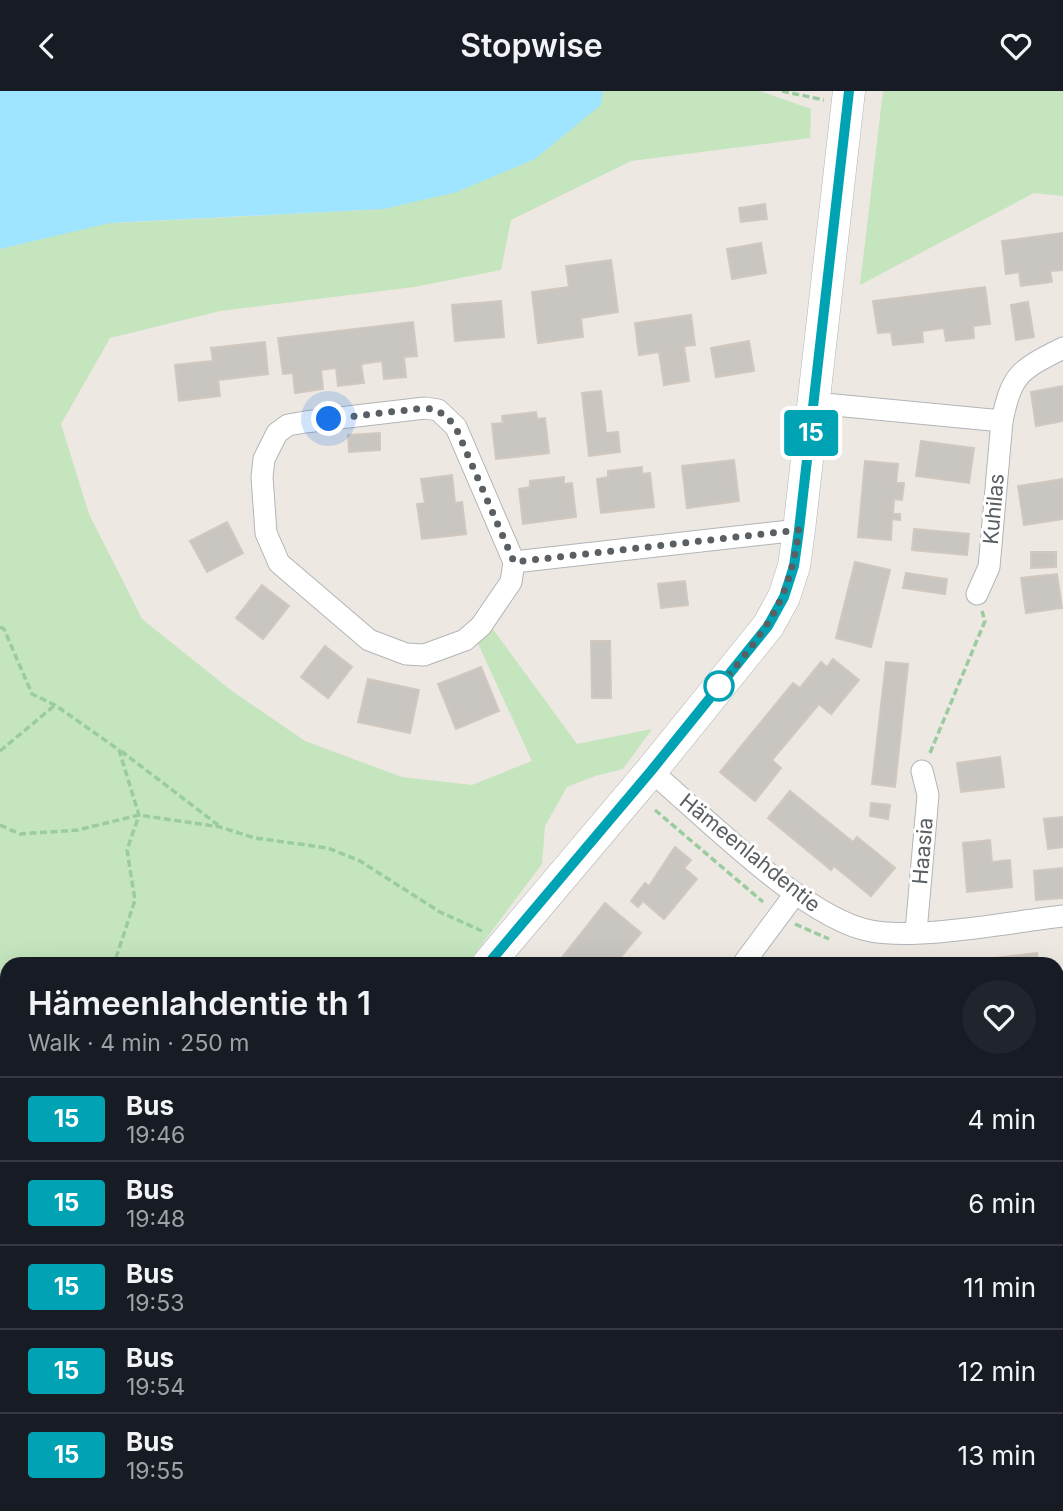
<!DOCTYPE html>
<meta charset="utf-8">
<style>
:root{--surface:#171b24;--page:#20242c;--text:#f1f3f6;--muted:#9ea1a6;--line:#363941}
body{margin:0;font-family:Inter,sans-serif;background:var(--page);color:var(--text);height:100vh;display:flex;flex-direction:column;font-size:26px;white-space:nowrap}
*{box-sizing:border-box;margin:0}
p{font-size:23px;color:var(--muted)}
.icon{flex:none;width:38px;height:38px;fill:none;stroke:currentColor;stroke-width:2;stroke-linecap:round;stroke-linejoin:round}
.map{position:relative;flex:1;overflow:hidden}
.drawer{position:absolute;left:0px;top:866px;width:1064px;height:555px;display:flex;flex-direction:column;background:var(--surface);border-radius:21px 21px 0 0;box-shadow:0 7px 28px #0002}
.drawer>*{flex:none}
.badge{padding:0 14px;border-radius:5px;font-size:24px;line-height:46px}
.you{position:absolute;width:35px;height:35px;margin:-18px;border:5px solid #fff;border-radius:50%;background:#1a73e8;box-shadow:0 0 0 10px #1a73e833}
.map>.badge{position:absolute;translate:-50% -50%;box-shadow:0 0 0 4px #fff}
.round{display:grid;place-items:center;flex:none;width:74px;height:74px;border-radius:37px;background:var(--page)}
.summary{display:flex;align-items:center;justify-content:space-between;height:119px;padding:0 28px}
h1{font-size:33px;font-weight:600;line-height:52px}
ul{padding:0;list-style:none}
li{display:flex;align-items:center;gap:21px;height:84px;padding:0 28px;border-top:2px solid var(--line)}
li div{flex:1}
li b{display:block;font-size:26px}
li em{font-style:normal}
li .badge{min-width:77px;font-weight:700;text-align:center}
header{display:flex;justify-content:space-between;align-items:center;height:91px;padding:0 28px;background:var(--surface);font-size:32px;font-weight:600}
.map>svg:first-child{display:block}
.green{fill:#c4e5bd}
.water{fill:#9fe5ff}
.building{fill:#c9c5c0;stroke:#d1c8bf;stroke-width:2}
.lines{fill:none;stroke-linecap:round;stroke-linejoin:round}
.street-casing{stroke:#b2b5b9;stroke-width:23}
.secondary-casing{stroke:#b0b6b9;stroke-width:33}
.path{stroke:#9acca0;stroke-width:3.5;stroke-dasharray:7 3.5;stroke-linecap:butt}
.street{stroke:#fff;stroke-width:21}
.secondary{stroke:#fff;stroke-width:32}
.line-casing{stroke:#fff;stroke-width:16}
.line{stroke:#00a3b4;stroke-width:10}
.walk{stroke:#595f62;stroke-width:7;stroke-dasharray:0 12.6}
.stop-dot{fill:#fff;stroke:#00a3b4;stroke-width:3.5}
.labels{text-anchor:middle;stroke-width:6;stroke-linejoin:round;paint-order:stroke}
.street-label{font-size:21px;fill:#595f62;stroke:#fff}
</style>
<header><svg class="icon" aria-label="back" viewBox="0 0 24 24"><path d="M15 5l-7 7 7 7"/></svg>Stopwise<svg class="icon" aria-label="heart" viewBox="0 0 24 24"><path d="M12 20l-8-8c-3-5 5-10 8-4 3-6 11-1 8 4z"/></svg></header>
<div class="map">
<svg width="1063" height="1420" viewBox="0 0 1063 1420">
<rect width="100%" height="100%" fill="#ede8e1"/>
<g class="green">
<polygon points="0,0 114,132 384,118 551,0 760,0 811,18 810,47 631,70 511,129 501,179 414,196 220,220 110,247 61,333 89,423 142,528 232,600 305,650 402,686 472,694 532,670 474,544 487,530 577,653 652,638 623,678 595,685 567,696 545,735 542,773 467,873 7,873 7,1414 656,1414 655,1420 0,1420"/>
<polygon points="883,0 1063,0 1063,105 1034,102 860,194"/>
<polygon points="1063,1079 1063,1281 1057,1282 1057,1080"/>
<polygon points="1063,1390 1063,1420 761,1420 823,1414 1057,1414 1057,1391"/>
</g>
<polygon class="water" points="0,0 603,0 601,14 535,68 457,101 384,118 110,132 0,158"/>
<g class="building">
<polygon points="765,113 767,128 741,131 739,117"/>
<polygon points="1063,142 1063,179 1050,180 1052,191 1021,195 1019,181 1006,183 1002,150"/>
<polygon points="761,152 766,182 732,188 727,158"/>
<polygon points="611,169 618,221 581,227 583,246 538,252 532,201 569,196 566,175"/>
<polygon points="985,196 990,233 973,235 974,247 946,250 944,237 922,240 923,251 893,254 891,241 878,242 873,210"/>
<polygon points="501,210 504,246 455,250 452,214"/>
<polygon points="1028,211 1034,246 1016,249 1011,214"/>
<polygon points="691,224 695,254 684,255 689,290 664,294 659,261 639,264 635,232"/>
<polygon points="413,231 417,265 404,266 406,286 384,288 382,270 361,273 364,292 338,295 336,277 321,279 323,298 295,302 293,282 283,283 278,247"/>
<polygon points="749,250 754,280 716,286 711,257"/>
<polygon points="265,251 268,283 218,289 220,305 179,310 175,274 213,270 211,257"/>
<polygon points="1063,295 1063,330 1036,335 1031,301"/>
<polygon points="601,300 606,342 618,341 620,361 589,365 582,302"/>
<polygon points="536,321 537,328 545,327 549,362 496,368 492,333 503,332 502,325"/>
<polygon points="380,342 380,359 349,361 348,344"/>
<polygon points="921,350 974,357 969,392 916,385"/>
<polygon points="734,369 739,410 687,417 682,375"/>
<polygon points="865,370 898,373 896,392 904,392 902,409 894,408 893,423 900,423 900,429 892,428 891,449 858,446"/>
<polygon points="642,376 642,383 650,382 654,416 601,422 597,388 608,386 608,380"/>
<polygon points="452,384 455,412 462,411 466,443 422,448 417,413 425,412 421,388"/>
<polygon points="564,386 564,393 572,392 576,426 523,433 519,398 530,396 530,390"/>
<polygon points="1063,388 1063,428 1024,434 1018,395"/>
<polygon points="227,431 243,462 207,481 190,450"/>
<polygon points="914,438 969,443 967,464 912,459"/>
<polygon points="1031,461 1056,461 1056,476 1031,477"/>
<polygon points="855,471 890,479 871,556 836,547"/>
<polygon points="906,482 947,488 945,503 903,497"/>
<polygon points="1057,483 1062,517 1026,522 1021,487"/>
<polygon points="685,490 688,514 661,517 658,493"/>
<polygon points="262,494 289,515 263,548 236,527"/>
<polygon points="591,550 610,550 611,607 592,607"/>
<polygon points="325,555 352,576 328,607 301,586"/>
<polygon points="833,568 859,589 831,623 819,613 772,669 781,677 755,710 720,681 793,592 800,597 821,571 827,576"/>
<polygon points="886,571 908,573 895,696 872,693"/>
<polygon points="481,576 499,620 456,638 438,593"/>
<polygon points="368,588 419,599 410,642 358,631"/>
<polygon points="1000,666 1004,696 961,701 957,672"/>
<polygon points="790,700 853,751 857,746 895,777 871,805 834,775 831,779 768,727"/>
<polygon points="871,712 890,714 888,728 870,725"/>
<polygon points="1063,726 1063,756 1048,758 1044,728"/>
<polygon points="990,749 992,771 1010,769 1012,796 967,801 963,752"/>
<polygon points="675,756 691,769 684,777 697,788 664,828 643,810 638,816 631,810 645,792 649,795"/>
<polygon points="1063,777 1063,807 1036,809 1034,780"/>
<polygon points="605,812 641,842 615,873 557,873"/>
<polygon points="1037,862 1039,873 943,873"/>
<polygon points="1063,882 1063,936 1057,936 1057,883"/>
<polygon points="1063,1313 1063,1347 1057,1348 1057,1314"/>
</g>
<g class="lines">
<g class="street-casing">
<g id="street">
<path d="M814 312 1002 330C1012 282 1020 279 1063 257"/>
<polygon points="425,317 438,319 456,336 514,471 511,491 481,535 465,549 424,564 406,563 369,549 279,472 266,442 262,386 264,368 277,342 288,334 305,331"/>
<polyline points="514,471 799,439"/>
<polyline points="977,503 989,476 1002,330"/>
<path d="M651 680C705 726 805 828 871 840 921 849 1010 831 1063 825"/>
<polyline points="916,841 928,704 922,680"/>
<polyline points="743,873 795,803"/>
<polyline points="1057,1285 1063,1284"/>
</g>
</g>
<g class="secondary-casing">
<g id="secondary">
<polyline points="488,873 651,680 768,535 784,506 794,475 799,439 849,0"/>
<polyline points="364,1420 365,1414"/>
</g>
</g>
<g class="path">
<polyline points="782,0 824,9"/>
<polyline points="0,536 4,538 32,603 55,614 119,659 139,724 127,759 135,809 114,873"/>
<polyline points="0,660 55,614"/>
<polyline points="121,660 218,734"/>
<polyline points="930,662 985,530 982,520"/>
<polyline points="655,719 763,811"/>
<polyline points="0,734 20,743 78,739 139,724 220,736 255,747 328,757 360,770 440,821 482,840"/>
<polyline points="795,833 829,848"/>
<polyline points="0,989 7,985"/>
<polyline points="0,1252 7,1252"/>
<polyline points="667,1420 668,1414"/>
</g>
<use href="#street" class="street"/>
<use href="#secondary" class="secondary"/>
</g>
<g class="lines">
<g class="line-casing">
<polyline id="line" points="488,873 651,680 768,535 784,506 794,475 799,439 849,0"/>
</g>
<use href="#line" class="line"/>
<path class="walk" d="M329 328 425 317C440 319 447 325 456 337L514 471 799 439C790 501 776 525 737 574 732 580 720 595 719 595"/>
</g>
<circle class="stop-dot" cx="719" cy="595" r="14"/>
<g class="labels">
<g class="street-label">
<text transform="translate(994 418) rotate(-85)" y="7">Kuhilas</text>
<text transform="translate(923 760) rotate(-85)" y="7">Haasia</text>
<text transform="translate(750 762) rotate(39)" y="7">Hämeenlahdentie</text>
</g>
</g>
</svg>
<div class="you" style="left:329px;top:328px"></div>
<b class="badge" style="left:811px;top:342px;background:#00a3b4;color:#fff">15</b>
<section class="drawer">
<div class="summary"><div><h1>Hämeenlahdentie th 1</h1><p>Walk · 4 min · 250 m</p></div><a class="round"><svg class="icon" aria-label="heart" viewBox="0 0 24 24"><path d="M12 20l-8-8c-3-5 5-10 8-4 3-6 11-1 8 4z"/></svg></a></div>
<ul>
<li><span class="badge" style="background:#00a3b4;color:#fff">15</span><div><b>Bus</b><p>19:46</p></div><em>4 min</em></li>
<li><span class="badge" style="background:#00a3b4;color:#fff">15</span><div><b>Bus</b><p>19:48</p></div><em>6 min</em></li>
<li><span class="badge" style="background:#00a3b4;color:#fff">15</span><div><b>Bus</b><p>19:53</p></div><em>11 min</em></li>
<li><span class="badge" style="background:#00a3b4;color:#fff">15</span><div><b>Bus</b><p>19:54</p></div><em>12 min</em></li>
<li><span class="badge" style="background:#00a3b4;color:#fff">15</span><div><b>Bus</b><p>19:55</p></div><em>13 min</em></li>
</ul>
</section>
</div>
